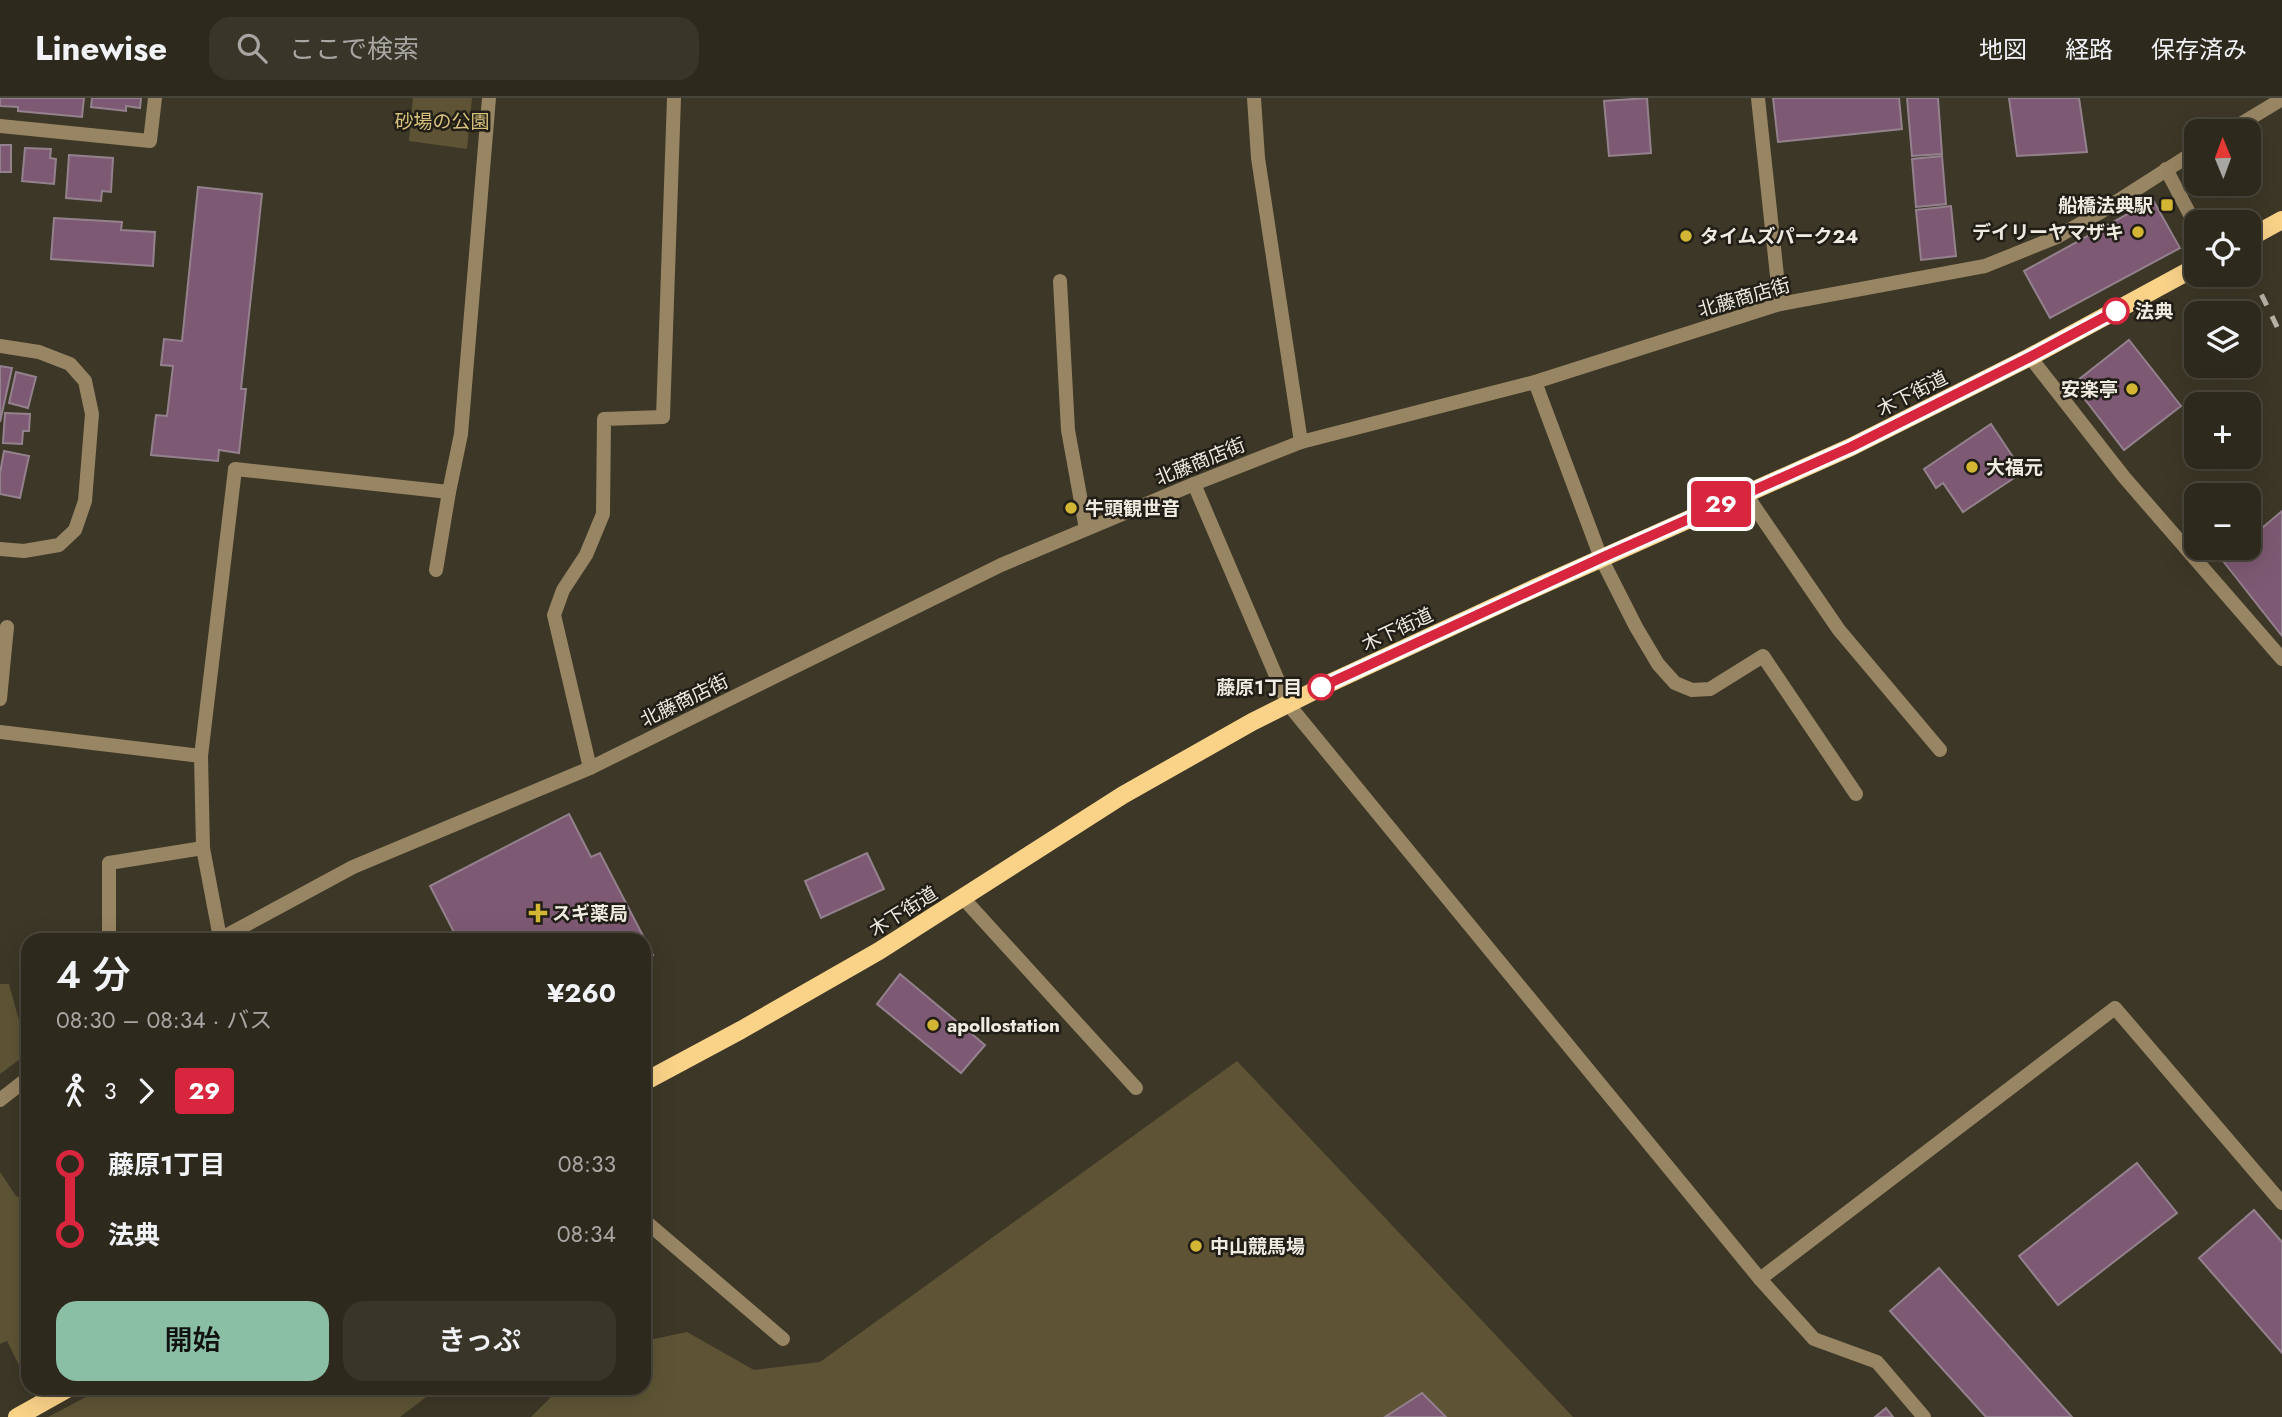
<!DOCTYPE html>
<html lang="ja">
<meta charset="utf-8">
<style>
:root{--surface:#2d291c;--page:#393529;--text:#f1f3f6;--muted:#a7a6a3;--line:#48453b;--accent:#8abfa5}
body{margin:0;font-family:Jost,"Noto Sans JP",sans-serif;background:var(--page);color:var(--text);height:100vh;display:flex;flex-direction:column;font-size:26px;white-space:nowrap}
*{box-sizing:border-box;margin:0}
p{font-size:23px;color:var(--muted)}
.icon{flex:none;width:38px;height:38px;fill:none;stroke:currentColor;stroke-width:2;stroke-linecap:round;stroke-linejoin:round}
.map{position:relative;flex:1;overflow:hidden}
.details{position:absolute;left:21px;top:835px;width:630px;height:462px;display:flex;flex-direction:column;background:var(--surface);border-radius:21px;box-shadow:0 7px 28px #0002,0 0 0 2px var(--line)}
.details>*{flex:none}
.badge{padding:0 14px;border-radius:5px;font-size:24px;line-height:46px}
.needle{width:46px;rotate:359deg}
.fabs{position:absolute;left:2184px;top:21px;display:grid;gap:14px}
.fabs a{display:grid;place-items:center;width:77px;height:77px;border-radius:14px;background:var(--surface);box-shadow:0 7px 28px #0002,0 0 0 2px var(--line);font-size:35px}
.map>.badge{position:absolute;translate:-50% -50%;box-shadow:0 0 0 4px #fff}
.legs{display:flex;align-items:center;gap:10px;height:77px;padding:0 35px;font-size:23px}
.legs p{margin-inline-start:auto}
.head{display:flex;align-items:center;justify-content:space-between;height:119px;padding:0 35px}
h1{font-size:38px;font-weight:600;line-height:52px}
.button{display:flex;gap:14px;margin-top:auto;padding:14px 35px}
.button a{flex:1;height:80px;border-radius:21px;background:var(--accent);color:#111;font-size:28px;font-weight:600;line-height:80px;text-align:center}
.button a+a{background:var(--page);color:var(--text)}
ul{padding:0 35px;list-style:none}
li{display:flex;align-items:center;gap:24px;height:70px;font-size:26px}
li i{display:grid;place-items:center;width:10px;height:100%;margin:0 9px;background:currentColor}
li i::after{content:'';width:18px;height:18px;margin:-9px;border:5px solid;border-radius:50%;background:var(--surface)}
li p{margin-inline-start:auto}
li:first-child i{background:linear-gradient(#0000 50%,currentColor 0)}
li:last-child i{background:linear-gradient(currentColor 50%,#0000 0)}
header{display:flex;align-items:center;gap:42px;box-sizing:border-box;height:98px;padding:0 35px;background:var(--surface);border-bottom:2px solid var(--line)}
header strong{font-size:33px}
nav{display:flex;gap:38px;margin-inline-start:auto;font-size:24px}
.search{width:490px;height:63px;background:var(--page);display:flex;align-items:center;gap:18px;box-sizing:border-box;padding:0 24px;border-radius:21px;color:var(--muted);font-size:26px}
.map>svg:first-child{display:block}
.green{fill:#5e5435}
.building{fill:#7e5973;stroke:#94818e;stroke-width:2}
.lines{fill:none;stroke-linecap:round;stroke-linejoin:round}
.lane{stroke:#988563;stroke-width:14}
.street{stroke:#988563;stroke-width:14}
.primary{stroke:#fad389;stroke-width:18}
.rail{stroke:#b7b2a6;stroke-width:5;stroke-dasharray:12 12;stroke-linecap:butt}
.line-1-casing{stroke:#fff;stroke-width:16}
.line-1{stroke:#d7263d;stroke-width:10}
.poi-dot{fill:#d4b635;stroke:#211e17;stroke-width:2.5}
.stop-1-dot{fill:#fff;stroke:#d7263d;stroke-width:3.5}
.labels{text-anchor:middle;stroke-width:5;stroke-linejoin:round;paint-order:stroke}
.park-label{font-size:19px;fill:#d7c17d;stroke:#211e17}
.poi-label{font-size:19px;font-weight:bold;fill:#efebe1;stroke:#211e17;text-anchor:start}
.street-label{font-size:19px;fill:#efebe1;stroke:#211e17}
.stop-label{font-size:19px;font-weight:bold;fill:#efebe1;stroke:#211e17;text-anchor:start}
</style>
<header>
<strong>Linewise</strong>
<div class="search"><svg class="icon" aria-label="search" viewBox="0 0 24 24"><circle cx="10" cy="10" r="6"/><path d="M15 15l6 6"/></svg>ここで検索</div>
<nav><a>地図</a><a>経路</a><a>保存済み</a></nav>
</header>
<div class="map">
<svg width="2282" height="1319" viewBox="0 0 2282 1319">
<rect width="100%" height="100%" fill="#3c3726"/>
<g class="green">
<polygon points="413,0 472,0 467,51 409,43"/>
<polygon points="0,886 9,886 28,955 0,976"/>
<polygon points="1237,963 1573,1319 531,1319 560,1290 644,1290 644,1243 687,1234 754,1272 820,1264"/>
<polygon points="0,1074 16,1098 28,1105 28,1285 7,1243 0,1246"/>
<polygon points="103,1290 438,1290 400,1319 48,1319"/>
</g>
<g class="building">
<polygon points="0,0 84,0 82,19 18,13 18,9 0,8"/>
<polygon points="92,0 141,0 140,10 126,8 126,13 91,9"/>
<polygon points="1647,0 1651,55 1609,58 1604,3"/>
<polygon points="1773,0 1899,0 1902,31 1778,44"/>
<polygon points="1907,0 1938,0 1942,56 1912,58"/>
<polygon points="2009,0 2079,0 2087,54 2017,58"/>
<rect x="0" y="47" width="11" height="27"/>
<polygon points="25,50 51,51 50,60 56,61 54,86 22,83"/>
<polygon points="69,57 113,60 111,94 102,93 101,103 66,100"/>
<polygon points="1942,58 1946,106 1916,109 1912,61"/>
<polygon points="198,89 262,96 241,291 246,291 239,355 219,352 218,363 151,357 156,317 167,318 173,268 161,267 164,241 182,243"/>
<polygon points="2153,102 2180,150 2050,220 2024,173"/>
<polygon points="1951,108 1956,158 1921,162 1916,112"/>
<polygon points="54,120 122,124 121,132 155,134 153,168 51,161"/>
<polygon points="2129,242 2181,308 2124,352 2073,286"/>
<polygon points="0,268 12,270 0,324"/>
<polygon points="16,274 36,279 28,310 9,305"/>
<polygon points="5,315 30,316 29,333 23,333 22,346 3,345"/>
<polygon points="1991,326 2023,374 1963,414 1943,385 1936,390 1924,371"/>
<polygon points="4,353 29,358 20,400 0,396 0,375"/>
<polygon points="2282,413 2282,538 2223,463 2239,450 2249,450 2249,441"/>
<polygon points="569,716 591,759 600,755 653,857 644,862 644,842 458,842 430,788"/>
<polygon points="867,755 884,791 821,820 805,783"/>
<polygon points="900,876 985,947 961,975 877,906"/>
<polygon points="2137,1065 2177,1115 2058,1207 2019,1158"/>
<polygon points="2254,1112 2282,1144 2282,1255 2199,1160"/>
<polygon points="1939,1170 2072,1319 1986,1319 1890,1213"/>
<polygon points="1422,1295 1446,1319 1385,1319"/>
<polygon points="1886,1310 1893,1319 1875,1319"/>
</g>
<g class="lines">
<g class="lane">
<polyline points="2166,71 2196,128"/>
<polyline points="1060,183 1068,332 1086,431"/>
<polyline points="0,248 39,254 70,266 85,283 92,316 85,403 75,432 59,447 24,453 0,451"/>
<polyline points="2030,259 2124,379 2282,561"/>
<polyline points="1535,284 1601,460 1636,529 1658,566 1675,585 1692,592 1710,591 1763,558 1856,696"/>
<polyline points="1194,386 1288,606"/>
<polyline points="436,472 449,394"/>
<polyline points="0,601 7,529"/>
<polyline points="109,842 109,765 203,750"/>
<polyline points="644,1122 783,1241"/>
</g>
<g class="street">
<polyline points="1254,0 1258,60 1301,344"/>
<polyline points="1758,0 1780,206"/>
<polyline points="0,28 150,43 155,0"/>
<polyline points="2229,33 2282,1"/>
<polyline points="1745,395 1839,532 1940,652"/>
<polyline points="1288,606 1760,1181 1814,1241 1877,1264 1924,1319"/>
<polyline points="0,634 201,658 203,750 220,840"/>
<polyline points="201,658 235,371 449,394 461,336 489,0"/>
<polyline points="590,670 554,517 563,492 586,457 603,416 604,321 663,319 674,0"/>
<polyline points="963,800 1136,990"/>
<polyline points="218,842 353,769 590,670 1001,467 1194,386 1301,344 1535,284 1780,206 1985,168 2057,139 2099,115 2196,53"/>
<polyline points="0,1002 28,980"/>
<polyline points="1760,1181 2115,910 2282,1105"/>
</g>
<g class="primary">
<polyline points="2249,140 2282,122"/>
<polyline points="644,984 741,932 879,853 1123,697 1252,624 1330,585 1535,490 1851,349 2030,259 2196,169"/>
<polyline points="17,1319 69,1290"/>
</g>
<polyline class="rail" points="2251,175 2282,239"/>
</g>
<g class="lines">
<g class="line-1-casing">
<polyline id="line-1" points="1321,589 1601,460 1851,349 2030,259 2116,213"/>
</g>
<use href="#line-1" class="line-1"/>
</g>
<g class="poi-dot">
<rect x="2160" y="100" width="14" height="14" rx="3.5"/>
<circle cx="2138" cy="134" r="7"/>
<circle cx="1686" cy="138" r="7"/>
<circle cx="2132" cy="291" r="7"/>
<circle cx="1972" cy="369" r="7"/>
<circle cx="1071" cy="410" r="7"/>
<path d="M534.5 804.5h7v7h7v7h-7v7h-7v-7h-7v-7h7z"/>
<circle cx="933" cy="927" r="7"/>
<circle cx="1196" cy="1148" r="7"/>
</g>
<g class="stop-1-dot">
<circle cx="2116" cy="213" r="12"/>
<circle cx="1321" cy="589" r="12"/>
</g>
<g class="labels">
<g class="park-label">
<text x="442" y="30">砂場の公園</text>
</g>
<g class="poi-label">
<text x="2153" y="114" text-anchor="end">船橋法典駅</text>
<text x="2124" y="141" text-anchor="end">デイリーヤマザキ</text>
<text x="1700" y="145">タイムズパーク24</text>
<text x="2118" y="298" text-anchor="end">安楽亭</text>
<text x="1986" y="376">大福元</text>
<text x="1085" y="417">牛頭観世音</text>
<text x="552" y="822">スギ薬局</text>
<text x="947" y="934">apollostation</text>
<text x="1210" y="1155">中山競馬場</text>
</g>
<g class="street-label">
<text transform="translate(1744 199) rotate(-16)" y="7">北藤商店街</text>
<text transform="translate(1912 295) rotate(-27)" y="7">木下街道</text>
<text transform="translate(1200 363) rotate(-22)" y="7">北藤商店街</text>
<text transform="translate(1397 531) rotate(-25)" y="7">木下街道</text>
<text transform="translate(684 602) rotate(-26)" y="7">北藤商店街</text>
<text transform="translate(903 813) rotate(-32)" y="7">木下街道</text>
</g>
<g class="stop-label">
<text x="2135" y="220">法典</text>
<text x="1302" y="596" text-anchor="end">藤原1丁目</text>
</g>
</g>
</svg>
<div class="fabs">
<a><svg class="needle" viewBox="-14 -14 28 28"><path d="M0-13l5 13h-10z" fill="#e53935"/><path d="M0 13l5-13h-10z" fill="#a7a6a3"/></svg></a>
<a><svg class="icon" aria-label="locate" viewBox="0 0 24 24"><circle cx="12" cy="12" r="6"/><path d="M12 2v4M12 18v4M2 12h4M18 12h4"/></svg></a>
<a><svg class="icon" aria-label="layers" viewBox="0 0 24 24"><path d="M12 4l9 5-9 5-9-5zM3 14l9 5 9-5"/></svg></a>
<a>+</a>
<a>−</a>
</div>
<b class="badge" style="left:1721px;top:406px;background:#d7263d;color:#fff">29</b>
<section class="details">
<div class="head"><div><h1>4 分</h1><p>08:30 – 08:34 · バス</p></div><b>¥260</b></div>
<div class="legs"><svg class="icon" aria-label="walk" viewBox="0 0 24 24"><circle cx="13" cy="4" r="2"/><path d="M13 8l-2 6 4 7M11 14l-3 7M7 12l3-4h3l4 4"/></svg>3<svg class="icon" aria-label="forward" viewBox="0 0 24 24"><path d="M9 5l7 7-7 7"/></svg><b class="badge" style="background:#d7263d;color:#fff">29</b></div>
<ul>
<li><i style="color:#d7263d"></i><b>藤原1丁目</b><p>08:33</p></li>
<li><i style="color:#d7263d"></i><b>法典</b><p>08:34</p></li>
</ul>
<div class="button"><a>開始</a><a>きっぷ</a></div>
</section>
</div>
